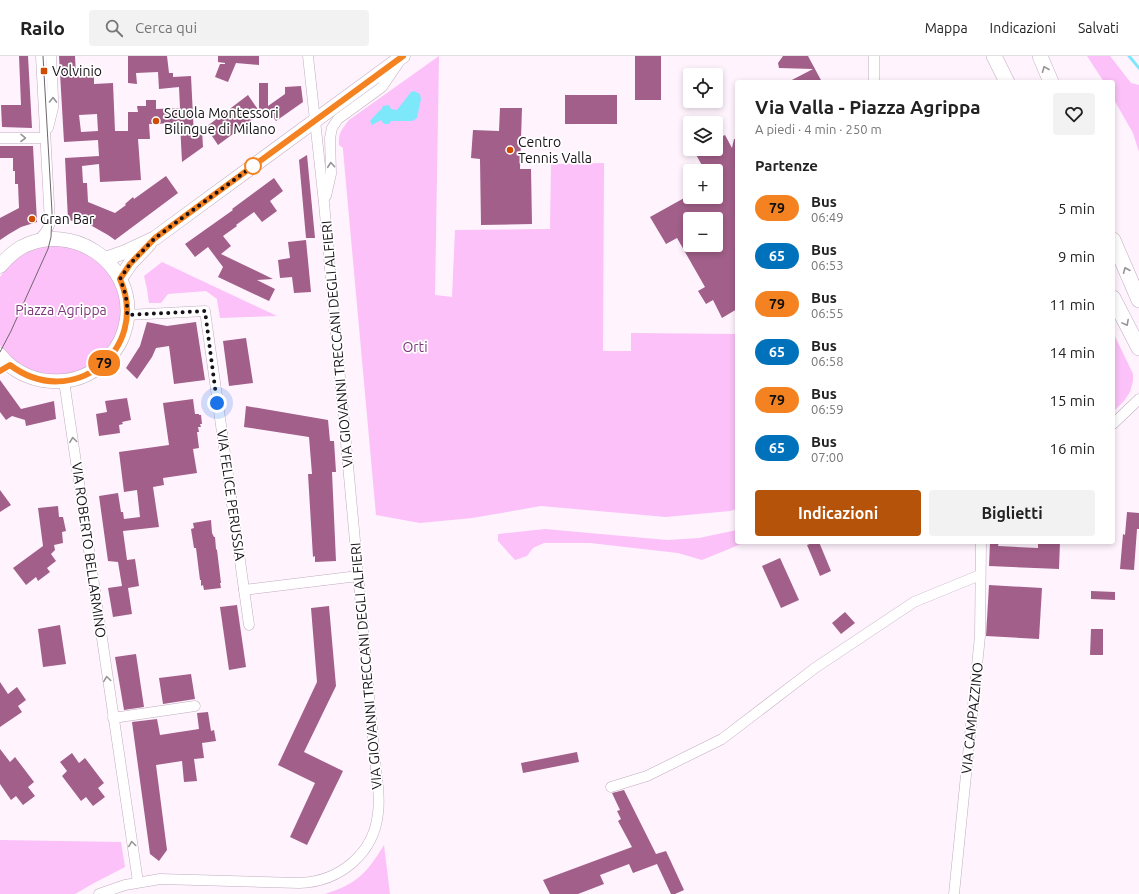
<!DOCTYPE html>
<html lang="it">
<meta charset="utf-8">
<style>
:root{--surface:#fff;--page:#f2f2f2;--text:#222;--muted:#767676;--line:#e0e0e0;--accent:#b45309}
body{margin:0;font-family:Ubuntu,sans-serif;background:var(--page);color:var(--text);height:100vh;display:flex;flex-direction:column;font-size:15px;white-space:nowrap}
*{box-sizing:border-box;margin:0}
p{font-size:13px;color:var(--muted)}
.icon{flex:none;width:22px;height:22px;fill:none;stroke:currentColor;stroke-width:2;stroke-linecap:round;stroke-linejoin:round}
.map{position:relative;flex:1;overflow:hidden}
.details{position:absolute;left:735px;top:24px;width:380px;height:464px;display:flex;flex-direction:column;background:var(--surface);border-radius:4px;box-shadow:0 2px 6px #0003}
.details>*{flex:none}
.badge{padding:0 8px;border-radius:13px;font-size:14px;line-height:26px}
.tools{position:absolute;left:683px;top:12px;display:grid;gap:8px}
.tools a{display:grid;place-items:center;width:40px;height:40px;border-radius:4px;background:var(--surface);box-shadow:0 2px 6px #0003;font-size:20px}
.you{position:absolute;width:20px;height:20px;margin:-10px;border:3px solid #fff;border-radius:50%;background:#1a73e8;box-shadow:0 0 0 6px #1a73e833}
.map>.badge{position:absolute;translate:-50% -50%;box-shadow:0 0 0 2px #fff}
h2{padding:0 20px;font-size:15px;line-height:36px}
.round{display:grid;place-items:center;flex:none;width:42px;height:42px;border-radius:4px;background:var(--page)}
.head{display:flex;align-items:center;justify-content:space-between;height:68px;padding:0 20px}
h1{font-size:19px;font-weight:700;line-height:30px}
.button{display:flex;gap:8px;margin-top:auto;padding:8px 20px}
.button a{flex:1;height:46px;border-radius:4px;background:var(--accent);color:#fff;font-size:16px;font-weight:700;line-height:46px;text-align:center}
.button a+a{background:var(--page);color:var(--text)}
ul{padding:0;list-style:none}
li{display:flex;align-items:center;gap:12px;height:48px;padding:0 20px}
li div{flex:1}
li b{display:block;font-size:15px}
li em{font-style:normal}
li .badge{min-width:44px;font-weight:700;text-align:center}
header{display:flex;align-items:center;gap:24px;box-sizing:border-box;height:56px;padding:0 20px;background:var(--surface);border-bottom:1px solid var(--line)}
header strong{font-size:19px}
nav{display:flex;gap:22px;margin-inline-start:auto;font-size:14px}
.search{width:280px;height:36px;background:var(--page);display:flex;align-items:center;gap:10px;box-sizing:border-box;padding:0 14px;border-radius:4px;color:var(--muted);font-size:15px}
.map>svg:first-child{display:block}
.green{fill:#fbc1f8}
.water{fill:#7ee8fb}
.lines{fill:none;stroke-linecap:round;stroke-linejoin:round}
.stream{stroke:#7ee8fb;stroke-width:3}
.building{fill:#a15f89;fill-rule:evenodd}
.street-casing{stroke:#bfadbe;stroke-width:11}
.secondary-casing{stroke:#bfadbe;stroke-width:15}
.primary-casing{stroke:#bfadbe;stroke-width:16}
.street{stroke:#fff;stroke-width:10}
.secondary{stroke:#fff;stroke-width:14}
.primary{stroke:#fff;stroke-width:15}
.tram{stroke:#6f666e;stroke-width:1}
.oneway{stroke:#979497}
.line-casing{stroke:#fff;stroke-width:9}
.line{stroke:#f58220;stroke-width:6}
.walk{stroke:#181218;stroke-width:4;stroke-dasharray:0 7.2}
.poi-dot{fill:#cf4b00;stroke:#fff;stroke-width:1.5}
.stop-dot{fill:#fff;stroke:#f58220;stroke-width:2}
.labels{text-anchor:middle;stroke-width:3.5;stroke-linejoin:round;paint-order:stroke}
.poi-label{font-size:14px;fill:#181218;stroke:#fff;text-anchor:start}
.park-label{font-size:14px;fill:#7c377b;stroke:#fff}
.street-label{font-size:14px;fill:#181218;stroke:#fff}
</style>
<header>
<strong>Railo</strong>
<div class="search"><svg class="icon" aria-label="search" viewBox="0 0 24 24"><circle cx="10" cy="10" r="6"/><path d="M15 15l6 6"/></svg>Cerca qui</div>
<nav><a>Mappa</a><a>Indicazioni</a><a>Salvati</a></nav>
</header>
<div class="map">
<svg width="1139" height="838" viewBox="0 0 1139 838">
<rect width="100%" height="100%" fill="#fff3fe"/>
<g class="green">
<path d="M439 0 435 239 452 241 455 174 550 173 551 108 604 107 603 295H631V277L737 278V453L730 455 666 461 541 450 472 462 420 467 376 459 343 94V92L339 89C338 77 342 73 349 64Z"/>
<polygon points="1087,0 1110,0 1131,27 1139,29 1139,96 1133,77 1113,42 1113,26 1104,26"/>
<path d="M52 189 73 191 92 200 108 214 118 232 122 252 120 273 111 292 97 307 78 317 58 321 37 318 18 309 3 294 0 289V221C14 200 28 194 52 189Z"/>
<polygon points="162,206 277,260 220,262 217,243 206,235 168,238 161,247 149,247 147,233 144,220"/>
<polygon points="1113,276 1133,318 1133,325 1130,336 1124,345 1113,356"/>
<polygon points="545,473 667,484 699,482 737,474 737,486 746,486 702,504 678,497 590,487 544,487 533,492 527,500 515,504 498,485 498,478"/>
<polygon points="0,784 121,786 125,811 94,827 75,838 0,838"/>
<path d="M384 789 390 838H325C357 828 367 817 384 789Z"/>
</g>
<polygon class="water" points="414,35 420,38 421,43 417,62 412,65 391,65 389,68 384,68 381,64 372,69 370,65 379,55 381,54 383,50 389,49 391,53 397,54 411,36"/>
<g class="lines">
<polyline class="stream" points="1129,0 1139,12"/>
</g>
<g class="building">
<polygon points="19,0 28,0 32,72 2,71 1,49 21,49"/>
<path d="M59 0H75L76 20 94 19V28L113 27 115 75H128V56H138L137 50H146V44H156V53L180 52 179 31 159 33 158 16 136 17 137 28 128 27V0H167L169 17H173V21L191 20 194 80 202 74 203 91 182 106 180 67 149 68 150 83H138L141 124 100 126 99 108 82 110 83 127H87L88 146 115 157 126 149 125 148 133 141 134 143 166 120 178 137 115 184 108 179 92 170 84 167 68 164 65 102 99 100 98 84 64 86ZM97 58 98 75 81 76 79 59Z"/>
<polygon points="218,0 259,0 259,9 236,7 228,26 215,21 220,8 225,8 225,7 218,6"/>
<rect x="635" y="0" width="26" height="44"/>
<polygon points="783,0 808,0 822,26 788,26 813,13 779,12 778,7"/>
<polygon points="259,27 268,27 268,50 285,38 285,31 301,30 303,46 276,65 267,53 218,89 206,71 248,39 259,55"/>
<rect x="565" y="39" width="52" height="29"/>
<polygon points="500,52 522,52 520,113 531,113 532,168 481,169 480,103 471,102 473,74 499,75"/>
<path d="M725 79 732 92 734 83H737V253L722 262 713 244 706 248 698 235 705 231 677 182 666 188 650 161 686 141H716V115H705L693 93H716V83ZM690 163H716V189H690Z"/>
<polygon points="0,90 33,90 37,166 21,171 9,178 0,184 0,162 19,152 18,128 15,128 15,115 13,115 13,102 0,102"/>
<polygon points="307,99 315,182 306,182 299,104"/>
<polygon points="274,122 283,135 270,145 277,155 262,166 254,156 236,169 237,170 223,180 231,190 221,198 273,223 257,224 275,233 269,245 218,221 223,211 208,191 195,201 185,188 233,154 232,153"/>
<polygon points="306,184 311,236 294,237 292,221 280,222 278,204 290,202 288,186"/>
<polygon points="147,266 167,270 196,266 205,324 174,328 169,290 156,292 152,301 137,323 126,312 140,290"/>
<polygon points="246,282 253,327 229,330 223,285"/>
<polygon points="0,324 21,353 54,345 56,363 26,370 25,364 12,360 6,364 0,356"/>
<polygon points="127,342 131,364 122,366 123,368 119,369 120,377 99,380 96,358 107,356 105,345"/>
<polygon points="193,343 195,358 199,358 199,359 201,359 202,368 200,368 201,371 198,371 199,376 197,376 199,392 193,393 197,417 163,422 164,429 153,431 159,471 123,475 127,504 135,503 139,530 128,532 132,558 113,561 108,532 122,530 118,506 108,505 99,440 118,437 121,456 123,456 124,463 140,461 137,434 124,436 119,396 169,389 163,347"/>
<polygon points="246,350 328,364 330,385 334,385 336,416 332,416 336,505 315,506 315,500 313,501 308,418 312,418 309,381 244,371"/>
<polygon points="0,434 11,449 0,456"/>
<polygon points="58,450 59,461 63,461 66,475 62,476 63,487 54,489 55,494 51,498 56,505 47,512 50,516 38,525 36,521 26,529 13,512 43,490 38,452"/>
<polygon points="1127,456 1139,457 1139,473 1137,473 1134,514 1120,513 1123,478 1125,479"/>
<polygon points="211,464 212,477 214,481 215,481 216,493 217,494 221,527 220,527 221,532 204,534 203,529 201,530 201,524 200,524 196,492 194,492 191,473 194,472 193,467"/>
<polygon points="815,486 819,486 831,515 820,520 807,489"/>
<polygon points="990,486 999,486 998,490 1038,492 1038,486 1060,486 1059,513 989,510"/>
<polygon points="780,502 799,544 781,552 762,510"/>
<polygon points="989,529 1042,532 1039,583 986,580"/>
<polygon points="1091,535 1115,536 1115,544 1091,543"/>
<polygon points="237,549 246,611 229,614 220,551"/>
<polygon points="329,550 336,630 304,696 343,715 307,789 290,781 315,727 278,709 317,626 311,552"/>
<polygon points="845,556 855,567 841,578 832,567"/>
<polygon points="60,569 66,608 43,611 38,573"/>
<polygon points="1091,573 1103,573 1103,599 1090,599"/>
<polygon points="136,598 144,651 124,654 115,601"/>
<polygon points="191,618 195,643 163,648 159,622"/>
<polygon points="0,626 8,638 17,631 26,644 18,650 22,656 0,671"/>
<polygon points="208,656 211,675 214,674 216,685 202,687 204,702 194,703 197,725 184,726 182,705 156,709 167,794 159,805 150,798 132,666 157,663 160,679 199,673 197,657"/>
<polygon points="0,693 10,706 15,701 34,726 28,731 35,740 23,749 16,740 11,744 0,728"/>
<polygon points="577,696 579,706 523,717 521,707"/>
<polygon points="72,697 79,707 85,702 104,727 98,732 105,741 93,750 86,741 81,745 62,720 67,715 60,706"/>
<polygon points="624,734 656,798 666,795 684,834 675,838 671,838 657,808 633,817 629,808 600,819 604,828 578,838 550,838 543,824 632,791 618,765 621,763 617,755 620,754 612,737"/>
</g>
<g class="lines">
<g class="street-casing">
<g id="street">
<polyline points="874,26 874,0"/>
<polyline points="48,72 53,52 53,42 51,0"/>
<polyline points="0,82 45,82"/>
<polyline points="326,140 331,118 330,82 332,72 338,63 382,31 399,6"/>
<path d="M36 185C44 180 47 175 50 167L41 0"/>
<polyline points="127,259 205,255 249,569"/>
<polyline points="64,325 138,826"/>
<polyline points="1113,368 1139,343"/>
<polyline points="244,534 358,520"/>
<polyline points="113,662 195,650"/>
<polyline points="611,731 647,720 722,683 815,612 914,546 980,519"/>
<path d="M99 838 125 829 160 823 299 827C339 826 374 798 378 757 380 743 378 728 376 714L324 147 308 0"/>
<polyline points="954,838 980,580 981,486"/>
</g>
</g>
<g class="secondary-casing">
<g id="secondary">
<polyline points="105,203 125,196 155,182 403,0"/>
<path d="M0 210C6 203 12 197 20 192 71 164 134 206 127 263 125 277 119 291 109 301 97 315 80 324 62 325 39 327 14 318 0 299"/>
<polyline points="120,223 130,208 149,188"/>
</g>
</g>
<g class="primary-casing">
<g id="primary">
<polyline points="994,0 1007,26"/>
<polyline points="1040,0 1051,26"/>
<polyline points="1113,184 1139,244"/>
<polyline points="1113,242 1139,292"/>
</g>
</g>
<use href="#street" class="street"/>
<use href="#secondary" class="secondary"/>
<use href="#primary" class="primary"/>
<polyline class="tram" points="0,296 11,275 48,193 51,181 52,156 43,0"/>
</g>
<defs><path id="oneway-chevron" d="M-2-3.5L2.5 0L-2 3.5" fill="none" stroke-width="1.6" stroke-linecap="round" stroke-linejoin="round"/></defs>
<g class="oneway">
<use href="#oneway-chevron" transform="translate(1045 13) rotate(-112)"/>
<use href="#oneway-chevron" transform="translate(53 44) rotate(-89)"/>
<use href="#oneway-chevron" transform="translate(23 82) rotate(1)"/>
<use href="#oneway-chevron" transform="translate(331 109) rotate(-95)"/>
<use href="#oneway-chevron" transform="translate(1126 214) rotate(-113)"/>
<use href="#oneway-chevron" transform="translate(1126 267) rotate(62)"/>
<use href="#oneway-chevron" transform="translate(73 384) rotate(-98)"/>
<use href="#oneway-chevron" transform="translate(107 623) rotate(-98)"/>
<use href="#oneway-chevron" transform="translate(132 788) rotate(-98)"/>
</g>
<g class="lines">
<g class="line-casing">
<path id="line" d="M0 315 10 309C72 356 151 294 120 223L130 208 155 182 403 0"/>
</g>
<use href="#line" class="line"/>
<path class="walk" d="M217 347 205 255 127 259C128 246 125 235 120 223L130 208 155 182 253 110"/>
</g>
<g class="poi-dot">
<rect x="40" y="11" width="8" height="8" rx="2"/>
<circle cx="156" cy="65" r="4"/>
<circle cx="510" cy="94" r="4"/>
<circle cx="32" cy="163" r="4"/>
</g>
<circle class="stop-dot" cx="253" cy="110" r="8"/>
<g class="labels">
<g class="poi-label">
<text x="52" y="20">Volvinio</text>
<text x="164" y="62">Scuola Montessori<tspan x="164" dy="16">Bilingue di Milano</tspan></text>
<text x="518" y="91">Centro<tspan x="518" dy="16">Tennis Valla</tspan></text>
<text x="40" y="168">Gran Bar</text>
</g>
<g class="park-label">
<text x="61" y="259">Piazza Agrippa</text>
<text x="415" y="296">Orti</text>
</g>
<g class="street-label">
<text transform="translate(337 288) rotate(-95)" y="5">VIA GIOVANNI TRECCANI DEGLI ALFIERI</text>
<text transform="translate(231 439) rotate(82)" y="5">VIA FELICE PERUSSIA</text>
<text transform="translate(89 494) rotate(82)" y="5">VIA ROBERTO BELLARMINO</text>
<text transform="translate(366 610) rotate(-95)" y="5">VIA GIOVANNI TRECCANI DEGLI ALFIERI</text>
<text transform="translate(972 662) rotate(-84)" y="5">VIA CAMPAZZINO</text>
</g>
</g>
</svg>
<div class="tools">
<a><svg class="icon" aria-label="locate" viewBox="0 0 24 24"><circle cx="12" cy="12" r="6"/><path d="M12 2v4M12 18v4M2 12h4M18 12h4"/></svg></a>
<a><svg class="icon" aria-label="layers" viewBox="0 0 24 24"><path d="M12 4l9 5-9 5-9-5zM3 14l9 5 9-5"/></svg></a>
<a>+</a>
<a>−</a>
</div>
<div class="you" style="left:217px;top:347px"></div>
<b class="badge" style="left:104px;top:307px;background:#f58220;color:#111">79</b>
<section class="details">
<div class="head"><div><h1>Via Valla - Piazza Agrippa</h1><p>A piedi · 4 min · 250 m</p></div><a class="round"><svg class="icon" aria-label="heart" viewBox="0 0 24 24"><path d="M12 20l-8-8c-3-5 5-10 8-4 3-6 11-1 8 4z"/></svg></a></div>
<h2>Partenze</h2>
<ul>
<li><span class="badge" style="background:#f58220;color:#111">79</span><div><b>Bus</b><p>06:49</p></div><em>5 min</em></li>
<li><span class="badge" style="background:#0072bc;color:#fff">65</span><div><b>Bus</b><p>06:53</p></div><em>9 min</em></li>
<li><span class="badge" style="background:#f58220;color:#111">79</span><div><b>Bus</b><p>06:55</p></div><em>11 min</em></li>
<li><span class="badge" style="background:#0072bc;color:#fff">65</span><div><b>Bus</b><p>06:58</p></div><em>14 min</em></li>
<li><span class="badge" style="background:#f58220;color:#111">79</span><div><b>Bus</b><p>06:59</p></div><em>15 min</em></li>
<li><span class="badge" style="background:#0072bc;color:#fff">65</span><div><b>Bus</b><p>07:00</p></div><em>16 min</em></li>
</ul>
<div class="button"><a>Indicazioni</a><a>Biglietti</a></div>
</section>
</div>
